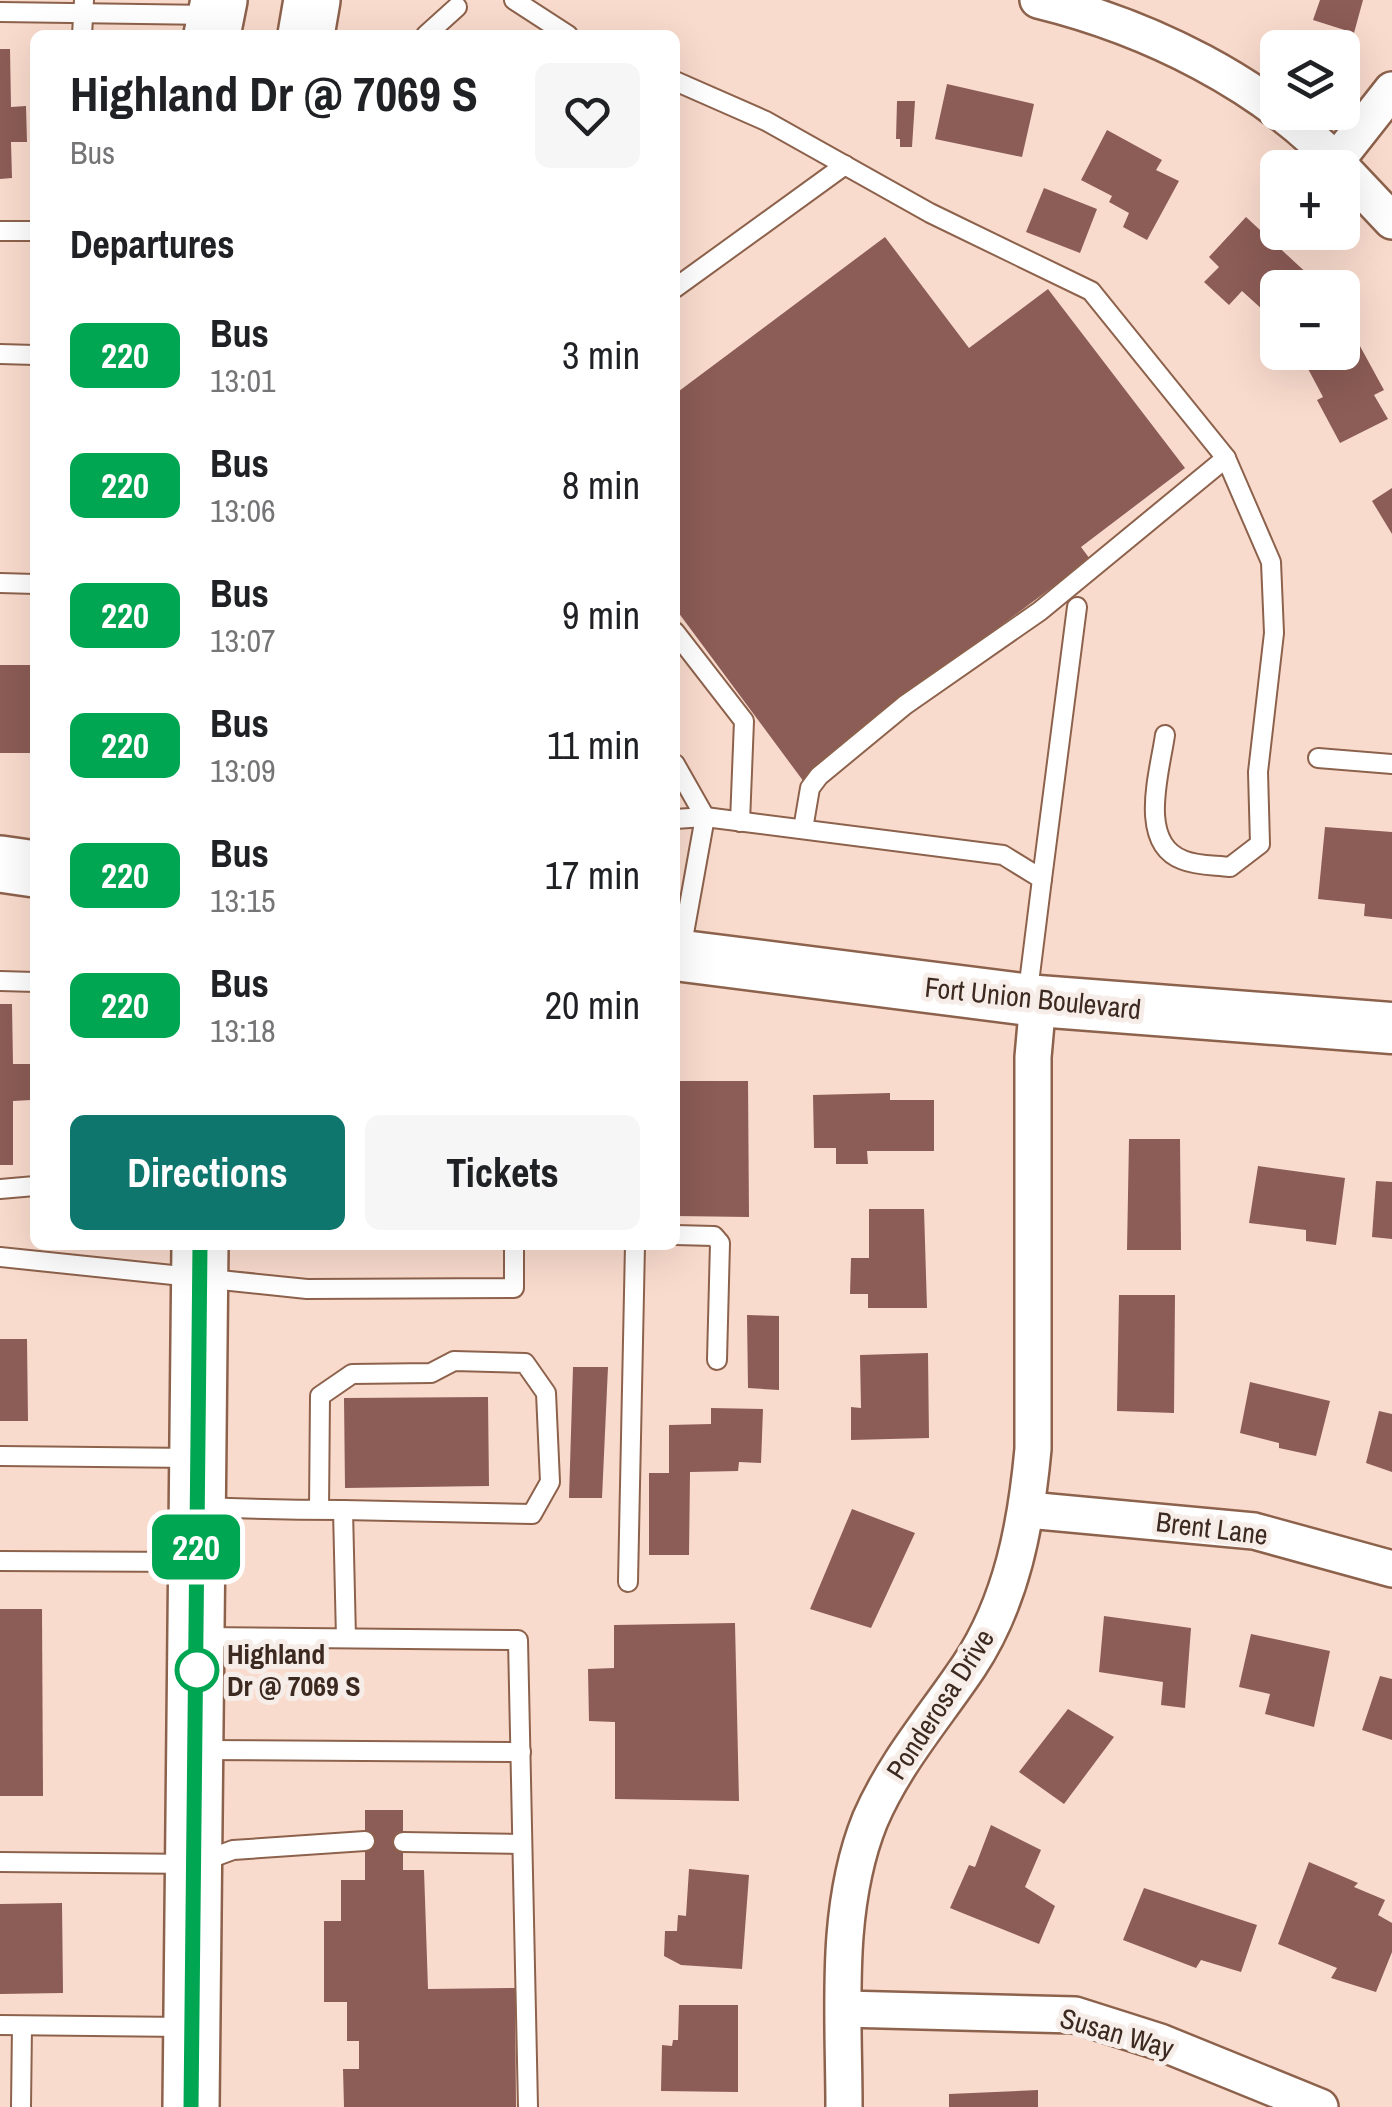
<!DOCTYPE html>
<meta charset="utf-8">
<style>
:root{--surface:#fff;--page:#f6f6f6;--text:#202124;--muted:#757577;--accent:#0f766e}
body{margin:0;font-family:"Archivo Narrow",sans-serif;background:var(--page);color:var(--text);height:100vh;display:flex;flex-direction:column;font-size:38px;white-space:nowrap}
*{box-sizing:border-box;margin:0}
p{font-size:32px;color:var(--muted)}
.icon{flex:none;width:55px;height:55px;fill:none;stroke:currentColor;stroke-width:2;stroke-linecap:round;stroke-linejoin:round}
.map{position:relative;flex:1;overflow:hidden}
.drawer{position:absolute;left:30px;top:30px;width:650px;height:1220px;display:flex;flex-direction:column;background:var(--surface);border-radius:15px;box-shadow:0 10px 40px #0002}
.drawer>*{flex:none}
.badge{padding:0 20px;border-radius:15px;font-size:35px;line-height:65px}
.fabs{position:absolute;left:1260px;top:30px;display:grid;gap:20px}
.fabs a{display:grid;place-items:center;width:100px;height:100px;border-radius:15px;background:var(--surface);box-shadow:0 10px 40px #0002;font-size:50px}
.map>.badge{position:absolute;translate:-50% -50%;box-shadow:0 0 0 5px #fff}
h2{padding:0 40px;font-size:38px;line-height:90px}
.round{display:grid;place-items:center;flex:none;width:105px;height:105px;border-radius:15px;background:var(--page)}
.headline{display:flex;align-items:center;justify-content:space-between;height:170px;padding:0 40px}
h1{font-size:48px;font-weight:700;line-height:75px}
.button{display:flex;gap:20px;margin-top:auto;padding:20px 40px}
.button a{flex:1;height:115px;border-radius:15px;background:var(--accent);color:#fff;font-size:40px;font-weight:700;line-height:115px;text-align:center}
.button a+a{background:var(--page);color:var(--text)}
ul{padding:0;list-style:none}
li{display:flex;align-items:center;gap:30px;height:130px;padding:0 40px}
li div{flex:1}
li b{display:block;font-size:38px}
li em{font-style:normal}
li .badge{min-width:110px;font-weight:700;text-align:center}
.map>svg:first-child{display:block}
.building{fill:#8c5c56}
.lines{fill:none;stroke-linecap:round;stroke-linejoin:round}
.lane-casing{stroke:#8d624c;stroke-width:22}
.street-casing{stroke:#8d624c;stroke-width:40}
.secondary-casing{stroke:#8d624c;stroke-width:55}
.primary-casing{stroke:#8d624c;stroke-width:60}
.lane{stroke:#fff;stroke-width:18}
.street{stroke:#fff;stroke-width:35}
.secondary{stroke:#fff;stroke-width:50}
.primary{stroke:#fff;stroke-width:55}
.line-casing{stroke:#fff;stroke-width:22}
.line{stroke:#00a651;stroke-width:15}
.stop-dot{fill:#fff;stroke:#00a651;stroke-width:5}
.labels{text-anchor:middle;stroke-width:10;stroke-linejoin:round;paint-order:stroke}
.street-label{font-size:28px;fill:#3c2920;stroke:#f7ede8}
.stop-label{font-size:28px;font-weight:bold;fill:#3c2920;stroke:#f7ede8;text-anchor:start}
</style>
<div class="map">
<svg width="1392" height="2107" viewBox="0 0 1392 2107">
<rect width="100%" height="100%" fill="#f9dbcd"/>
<g class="building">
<polygon points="1320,0 1363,0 1354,33 1313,20"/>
<polygon points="0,49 10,49 11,107 26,106 27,142 11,142 12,178 0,179"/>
<polygon points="947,84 1034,104 1022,157 935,139"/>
<polygon points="897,101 915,101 912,147 900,147 900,139 896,139"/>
<polygon points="1107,130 1162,160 1156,170 1179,181 1147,240 1123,227 1129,213 1109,202 1112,196 1081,180"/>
<polygon points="1044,188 1097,209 1080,253 1026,232"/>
<polygon points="1246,217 1312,278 1304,288 1278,288 1274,320 1242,291 1229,305 1204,282 1219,267 1209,257"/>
<polygon points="885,237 969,348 1048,289 1185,468 1081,547 1090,559 886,711 804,782 675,608 675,394"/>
<polygon points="1355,337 1384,390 1374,395 1388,419 1340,443 1317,400 1323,397 1306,365 1328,352 1342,352 1342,344"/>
<polygon points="1392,488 1392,534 1372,501"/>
<rect x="0" y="665" width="35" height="88"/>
<polygon points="1325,827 1392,832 1392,919 1364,916 1365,904 1318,899"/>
<polygon points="0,1004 12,1004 13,1064 30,1064 31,1100 13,1101 13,1165 0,1165"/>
<polygon points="675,1081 748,1081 749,1217 675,1216"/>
<polygon points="890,1093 890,1100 934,1100 934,1151 867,1151 868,1164 836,1164 836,1148 814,1148 813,1095"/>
<polygon points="1129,1139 1180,1139 1181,1250 1127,1250"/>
<polygon points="1258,1166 1345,1178 1336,1245 1306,1241 1306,1230 1249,1223"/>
<polygon points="1376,1181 1392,1182 1392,1239 1372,1237"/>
<polygon points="869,1209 924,1209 927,1308 868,1308 868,1294 850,1294 851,1258 869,1258"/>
<polygon points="1119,1295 1175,1295 1174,1413 1117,1411"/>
<polygon points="747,1315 779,1316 779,1390 748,1388"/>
<polygon points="0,1339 27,1339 28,1421 0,1421"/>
<polygon points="928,1353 929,1438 851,1440 851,1407 861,1408 860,1355"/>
<polygon points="573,1367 608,1367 602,1498 569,1498"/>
<polygon points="1250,1382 1330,1401 1316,1456 1279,1448 1279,1443 1240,1433"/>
<polygon points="488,1397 489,1486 345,1488 344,1398"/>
<polygon points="711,1408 763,1409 761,1463 739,1462 738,1471 690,1472 689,1555 649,1555 649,1473 669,1473 669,1425 711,1424"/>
<polygon points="1379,1411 1392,1414 1392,1472 1366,1463"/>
<polygon points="852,1509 915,1533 871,1628 810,1609"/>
<polygon points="0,1609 42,1609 43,1796 0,1796"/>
<polygon points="1104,1616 1191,1628 1185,1708 1161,1705 1163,1682 1099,1672"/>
<polygon points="735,1623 739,1801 615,1799 615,1722 589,1721 588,1669 614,1668 614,1625"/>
<polygon points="1251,1634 1330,1651 1314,1727 1265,1714 1270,1694 1239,1687"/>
<polygon points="1380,1676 1392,1679 1392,1740 1362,1730"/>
<polygon points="1068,1709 1114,1737 1064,1804 1019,1772"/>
<polygon points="365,1810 403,1810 403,1870 424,1870 428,1989 515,1988 516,2107 344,2107 343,2069 359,2069 359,2041 347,2041 347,2002 324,2002 324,1921 341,1921 341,1880 365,1880"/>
<polygon points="991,1825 1041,1850 1025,1887 1055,1906 1039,1944 950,1908 969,1865 975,1867"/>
<polygon points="1309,1862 1358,1883 1354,1887 1385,1900 1378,1915 1392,1923 1392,1952 1376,1992 1331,1978 1337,1968 1278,1944"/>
<polygon points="689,1869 749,1875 742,1969 681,1965 664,1956 665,1931 677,1931 678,1915 686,1916"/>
<polygon points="1144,1888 1257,1925 1241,1972 1201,1960 1196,1968 1123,1940"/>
<polygon points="62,1903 63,1993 0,1994 0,1904"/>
<polygon points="679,2005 738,2005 738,2092 661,2091 662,2045 672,2046 673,2040 678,2040"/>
<polygon points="1038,2090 1038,2107 949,2107 949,2094"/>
</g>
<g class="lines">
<g class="lane-casing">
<g id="lane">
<polyline points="514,0 568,35"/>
<polyline points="0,12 211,15"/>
<polyline points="82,35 84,0"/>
<polyline points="426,35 457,7"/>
<path d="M675 81 766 121 930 213 1091 291 1226 458 1271 562 1274 633 1258 772 1260 844 1230 867C1216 865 1197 866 1183 860 1137 843 1160 771 1165 735"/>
<polyline points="0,231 35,231"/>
<polyline points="675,288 845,165"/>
<polyline points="0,354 35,355"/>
<polyline points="0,583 35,584"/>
<polyline points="675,632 744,721 740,822"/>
<polyline points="1318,758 1392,764"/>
<polyline points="675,764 705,817 681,950"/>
<polyline points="675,819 705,817 1003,855 1042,879 1027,999"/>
<polyline points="803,829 810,788 819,776 905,705 1040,611 1226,458"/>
<polyline points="1042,879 1077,607"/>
<polyline points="0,981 35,982"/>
<polyline points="0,1189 35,1186"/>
<polyline points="675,1235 714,1236 720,1243 717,1360"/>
<polyline points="0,1257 307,1289 514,1288 514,1245"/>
<polyline points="0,1456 194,1458"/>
<path d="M204 1507C250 1509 296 1510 343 1510L532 1514 550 1482 546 1393 525 1363 454 1361 431 1373 352 1374 320 1396 319 1510"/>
<polyline points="343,1510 346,1638"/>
<polyline points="0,1561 189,1562"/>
<polyline points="628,1582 635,1245"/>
<polyline points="200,1637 518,1640 528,2107"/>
<polyline points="201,1750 521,1752"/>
<polyline points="403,1842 522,1844"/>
<polyline points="0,1862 195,1864 233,1850 365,1841"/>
<polyline points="0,2025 184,2027"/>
<polyline points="21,2107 22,2026"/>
</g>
</g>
<g class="street-casing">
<g id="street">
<path d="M1038 0C1148 27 1264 83 1342 168"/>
<polyline points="1336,161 1392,90"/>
<polyline points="1342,168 1392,221"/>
<polyline points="1028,1510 1254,1531 1392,1569"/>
<polyline points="844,2009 1075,2015 1160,2042 1320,2107"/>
<path d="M844 2107C844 2013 834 1909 870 1820 895 1762 934 1718 969 1666 1012 1601 1026 1525 1033 1449V1057L1038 1001"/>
</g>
</g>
<g class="secondary-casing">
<polyline id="secondary" points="675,955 1038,1001 1392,1028"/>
</g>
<g class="primary-casing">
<g id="primary">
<polyline points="212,35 219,0"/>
<polyline points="306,35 312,0"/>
<polyline points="0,864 35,869"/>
<polyline points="191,2107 200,1245"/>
</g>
</g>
<use href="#lane" class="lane"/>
<use href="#street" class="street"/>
<use href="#secondary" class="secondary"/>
<use href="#primary" class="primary"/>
</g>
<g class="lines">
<g class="line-casing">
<polyline id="line" points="191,2107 200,1245"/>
</g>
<use href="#line" class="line"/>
</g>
<circle class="stop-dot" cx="197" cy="1670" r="20"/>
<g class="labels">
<g class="street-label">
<text transform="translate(1033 998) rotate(6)" y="10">Fort Union Boulevard</text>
<text transform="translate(1212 1528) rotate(7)" y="10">Brent Lane</text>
<text transform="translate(940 1704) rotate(-57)" y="10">Ponderosa Drive</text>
<text transform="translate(1117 2033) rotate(16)" y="10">Susan Way</text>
</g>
<g class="stop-label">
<text x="227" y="1664">Highland<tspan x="227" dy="32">Dr @ 7069 S</tspan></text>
</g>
</g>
</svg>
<div class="fabs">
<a><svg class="icon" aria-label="layers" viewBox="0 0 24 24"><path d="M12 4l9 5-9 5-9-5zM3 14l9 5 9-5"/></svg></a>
<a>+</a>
<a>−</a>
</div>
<b class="badge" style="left:196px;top:1547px;background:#00a651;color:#fff">220</b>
<section class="drawer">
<div class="headline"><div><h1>Highland Dr @ 7069 S</h1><p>Bus</p></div><a class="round"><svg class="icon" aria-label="heart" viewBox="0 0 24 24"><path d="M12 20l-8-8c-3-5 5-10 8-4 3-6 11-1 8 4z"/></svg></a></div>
<h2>Departures</h2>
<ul>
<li><span class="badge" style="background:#00a651;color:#fff">220</span><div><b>Bus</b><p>13:01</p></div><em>3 min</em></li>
<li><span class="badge" style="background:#00a651;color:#fff">220</span><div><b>Bus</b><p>13:06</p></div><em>8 min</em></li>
<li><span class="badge" style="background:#00a651;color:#fff">220</span><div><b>Bus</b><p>13:07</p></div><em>9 min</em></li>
<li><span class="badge" style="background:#00a651;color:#fff">220</span><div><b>Bus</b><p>13:09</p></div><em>11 min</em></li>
<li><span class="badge" style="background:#00a651;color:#fff">220</span><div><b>Bus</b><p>13:15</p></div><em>17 min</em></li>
<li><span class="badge" style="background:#00a651;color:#fff">220</span><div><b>Bus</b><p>13:18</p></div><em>20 min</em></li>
</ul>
<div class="button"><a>Directions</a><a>Tickets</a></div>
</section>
</div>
